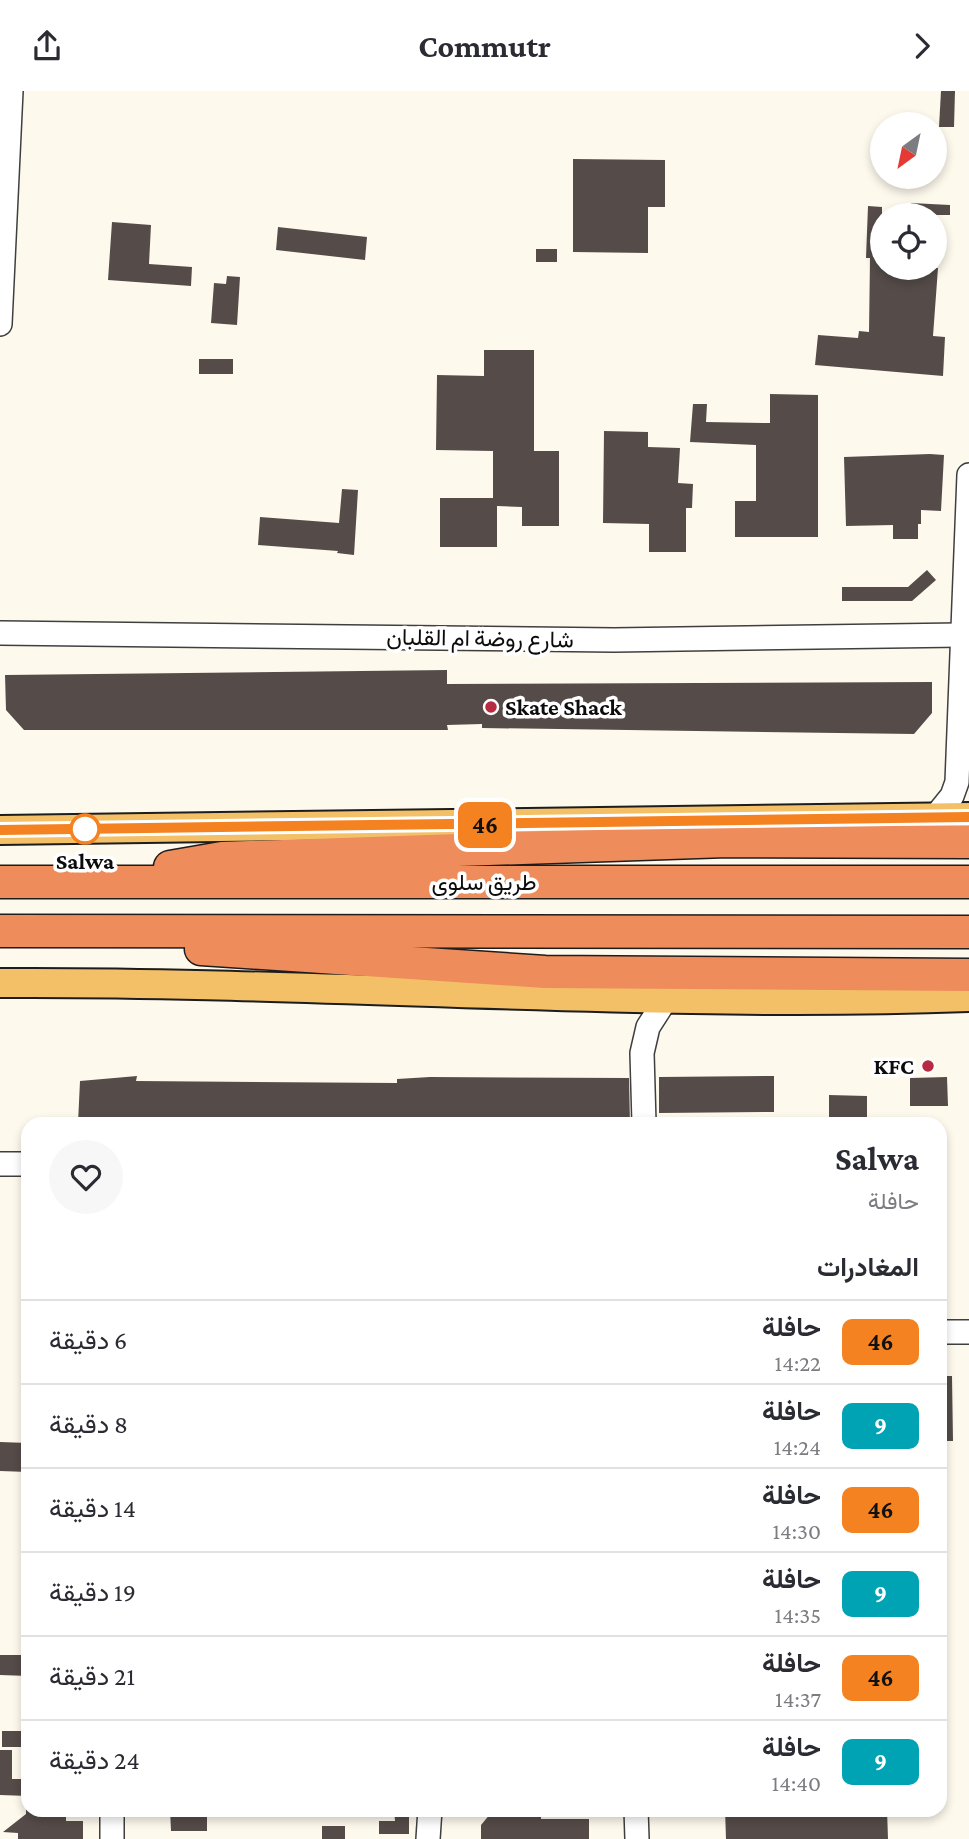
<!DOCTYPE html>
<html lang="ar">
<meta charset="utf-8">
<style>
:root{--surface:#fff;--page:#f7f7f7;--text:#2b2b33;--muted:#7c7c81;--line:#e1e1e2}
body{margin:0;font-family:"Crimson Pro",Vazirmatn,serif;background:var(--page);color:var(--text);direction:rtl;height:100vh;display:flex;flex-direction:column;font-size:26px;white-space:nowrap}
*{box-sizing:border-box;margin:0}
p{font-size:23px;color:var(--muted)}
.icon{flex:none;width:38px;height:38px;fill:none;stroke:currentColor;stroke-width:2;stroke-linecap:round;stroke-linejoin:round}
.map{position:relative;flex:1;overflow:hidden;direction:ltr}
.drawer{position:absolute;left:21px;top:1026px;width:926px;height:700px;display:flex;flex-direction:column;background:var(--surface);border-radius:21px;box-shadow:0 4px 10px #0003;direction:rtl}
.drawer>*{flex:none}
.badge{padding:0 14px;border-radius:10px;font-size:24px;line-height:46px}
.needle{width:46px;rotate:213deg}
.tools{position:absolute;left:870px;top:21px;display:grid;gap:14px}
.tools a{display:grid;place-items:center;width:77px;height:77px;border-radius:50%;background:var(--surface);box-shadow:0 4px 10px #0003;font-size:35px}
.map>.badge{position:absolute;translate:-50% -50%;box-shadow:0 0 0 4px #fff}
h2{padding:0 28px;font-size:26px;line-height:63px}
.round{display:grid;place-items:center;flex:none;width:74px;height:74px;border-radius:37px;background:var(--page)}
.overview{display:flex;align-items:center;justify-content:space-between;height:119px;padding:0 28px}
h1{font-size:33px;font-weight:700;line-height:52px}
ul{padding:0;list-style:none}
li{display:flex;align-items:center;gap:21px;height:84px;padding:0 28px;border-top:2px solid var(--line)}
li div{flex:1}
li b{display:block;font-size:26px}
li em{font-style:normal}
li .badge{min-width:77px;font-weight:700;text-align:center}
header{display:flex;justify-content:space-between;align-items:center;height:91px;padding:0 28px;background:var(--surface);font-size:32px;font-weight:700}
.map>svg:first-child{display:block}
.building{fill:#554c49}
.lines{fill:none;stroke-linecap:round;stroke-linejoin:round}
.minor-casing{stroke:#3f3f3f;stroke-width:26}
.major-casing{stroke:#1d1d1d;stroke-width:32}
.highway-casing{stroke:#1d1d1d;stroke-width:35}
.minor{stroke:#fff;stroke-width:23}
.major{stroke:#f3c068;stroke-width:28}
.highway{stroke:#ee8c5b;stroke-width:32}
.line-casing{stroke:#fff;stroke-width:16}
.line{stroke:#f58220;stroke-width:10}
.poi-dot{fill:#b62b42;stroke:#fff;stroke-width:2.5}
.stop-dot{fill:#fff;stroke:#f58220;stroke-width:3.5}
.labels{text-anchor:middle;stroke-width:7;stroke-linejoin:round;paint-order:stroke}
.street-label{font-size:23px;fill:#0c0c0c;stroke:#fff}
.poi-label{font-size:23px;font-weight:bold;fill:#0c0c0c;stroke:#fff;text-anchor:start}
.stop-label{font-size:23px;font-weight:bold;fill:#0c0c0c;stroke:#fff}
</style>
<header><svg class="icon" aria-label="forward" viewBox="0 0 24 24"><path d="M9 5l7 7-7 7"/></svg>Commutr<svg class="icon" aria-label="share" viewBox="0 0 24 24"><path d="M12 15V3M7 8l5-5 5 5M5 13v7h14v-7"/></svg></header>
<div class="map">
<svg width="969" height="1748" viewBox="0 0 969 1748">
<rect width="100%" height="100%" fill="#fef9ed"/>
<g class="building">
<polygon points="941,0 955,0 954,36 939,36"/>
<polygon points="573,68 665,69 665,116 648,116 648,162 573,161"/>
<polygon points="911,112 950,114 950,124 911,124"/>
<polygon points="868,115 882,116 882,177 938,177 933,245 945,246 943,285 815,274 818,244 858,247 859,240 869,241 870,167 866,167"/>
<polygon points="112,131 151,134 149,173 192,176 191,195 108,189"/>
<polygon points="278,136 367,146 365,169 276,159"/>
<rect x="536" y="158" width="21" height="13"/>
<polygon points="227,185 240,186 237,234 211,232 214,192 226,193"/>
<polygon points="484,259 534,259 534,360 559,360 559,435 522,435 522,416 497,415 497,456 440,456 440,407 493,407 493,360 436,359 437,284 484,285"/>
<rect x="199" y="268" width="34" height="15"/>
<polygon points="770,303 818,304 818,446 735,446 735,410 756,410 756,354 690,351 693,313 707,313 706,331 770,332"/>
<polygon points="604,340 648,341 648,356 680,357 678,392 693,393 692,417 686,417 686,461 649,461 649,433 603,432"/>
<polygon points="930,363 944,364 941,420 921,419 921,433 918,433 918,448 893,448 893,434 846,435 844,366"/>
<polygon points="342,398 358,399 354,464 337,462 338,460 258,454 260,426 339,432"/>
<polygon points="927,479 936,489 912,510 842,510 842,496 908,496"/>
<polygon points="447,579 447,593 932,591 932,622 914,643 482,637 482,633 447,634 448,639 24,639 6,619 5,584"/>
<polygon points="137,985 136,990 397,992 397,988 430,986 629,987 630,1032 78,1032 80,990"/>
<polygon points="774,985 774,1021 659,1022 659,986"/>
<polygon points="947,986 948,1015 910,1015 910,987"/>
<polygon points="829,1004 867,1005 867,1032 829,1032"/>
<polygon points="940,1285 952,1285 953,1350 940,1350"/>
<polygon points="0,1351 28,1352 28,1381 0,1380"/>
<polygon points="0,1564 28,1564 28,1585 0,1584"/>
<rect x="2" y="1640" width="26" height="16"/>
<polygon points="0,1659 12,1659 12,1688 28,1688 28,1705 0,1704"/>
<polygon points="26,1718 66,1718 66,1730 83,1730 83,1748 18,1748 18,1742 3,1741 26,1723"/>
<polygon points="170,1718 207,1718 207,1740 171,1740"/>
<polygon points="394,1718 409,1718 409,1743 379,1743 379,1730 395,1730"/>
<polygon points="499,1718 541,1718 541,1728 589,1728 589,1748 481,1748 481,1734 491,1722 499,1721"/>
<polygon points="725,1718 887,1718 888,1748 726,1748"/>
<rect x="322" y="1735" width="23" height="13"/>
</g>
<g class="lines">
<g class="minor-casing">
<g id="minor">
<polyline points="0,233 11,0"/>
<polyline points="0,542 614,549 961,544"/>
<polyline points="935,726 952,705 957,691 969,384"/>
<polyline points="644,1032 642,962 648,936 666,908"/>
<polyline points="0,1073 28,1073"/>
<polyline points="940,1241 969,1241"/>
<polyline points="636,1718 637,1748"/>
<polyline points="112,1748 112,1718"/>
<polyline points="428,1748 430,1718"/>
</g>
</g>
<g class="major-casing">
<g id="major">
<polyline points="0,739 969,726"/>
<path d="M0 892C323 890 646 918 969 906"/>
</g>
</g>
<g class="highway-casing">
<g id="highway">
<polyline points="170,776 222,767 727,750 969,751"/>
<polyline points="0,791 969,791"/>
<polyline points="0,840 969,841"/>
<polyline points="201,858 545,881 969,884"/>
</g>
</g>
<use href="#minor" class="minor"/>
<use href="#major" class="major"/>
<use href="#highway" class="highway"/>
</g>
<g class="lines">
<g class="line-casing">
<polyline id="line" points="0,739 969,726"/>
</g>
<use href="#line" class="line"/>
</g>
<g class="poi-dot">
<circle cx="491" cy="616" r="7"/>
<circle cx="928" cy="975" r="7"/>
</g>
<circle class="stop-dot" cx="85" cy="738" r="14"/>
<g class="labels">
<g class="street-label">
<text transform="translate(480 547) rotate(1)" y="8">شارع روضة ام القلبان</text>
<text x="484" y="799">طريق سلوى</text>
</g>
<g class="poi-label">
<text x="505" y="624">Skate Shack</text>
<text x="914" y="983" text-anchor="end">KFC</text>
</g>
<g class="stop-label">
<text x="85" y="778">Salwa</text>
</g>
</g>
</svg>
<div class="tools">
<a><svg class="needle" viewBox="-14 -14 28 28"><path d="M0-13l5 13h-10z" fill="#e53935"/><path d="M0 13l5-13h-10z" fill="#7c7c81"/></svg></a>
<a><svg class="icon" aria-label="locate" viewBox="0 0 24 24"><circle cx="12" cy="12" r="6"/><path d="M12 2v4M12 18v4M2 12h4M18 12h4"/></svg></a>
</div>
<b class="badge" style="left:485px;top:734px;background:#f58220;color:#111">46</b>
<section class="drawer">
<div class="overview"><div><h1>Salwa</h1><p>حافلة</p></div><a class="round"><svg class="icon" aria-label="heart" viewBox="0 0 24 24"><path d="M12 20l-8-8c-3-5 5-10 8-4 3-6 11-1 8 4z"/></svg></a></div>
<h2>المغادرات</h2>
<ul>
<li><span class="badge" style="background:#f58220;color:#111">46</span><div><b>حافلة</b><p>14:22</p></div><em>6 دقيقة</em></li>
<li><span class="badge" style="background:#00a3b4;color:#fff">9</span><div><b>حافلة</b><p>14:24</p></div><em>8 دقيقة</em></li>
<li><span class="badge" style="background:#f58220;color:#111">46</span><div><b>حافلة</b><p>14:30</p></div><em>14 دقيقة</em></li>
<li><span class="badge" style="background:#00a3b4;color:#fff">9</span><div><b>حافلة</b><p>14:35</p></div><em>19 دقيقة</em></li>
<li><span class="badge" style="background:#f58220;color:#111">46</span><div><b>حافلة</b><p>14:37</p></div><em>21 دقيقة</em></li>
<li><span class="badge" style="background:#00a3b4;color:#fff">9</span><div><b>حافلة</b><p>14:40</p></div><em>24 دقيقة</em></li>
</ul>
</section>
</div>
